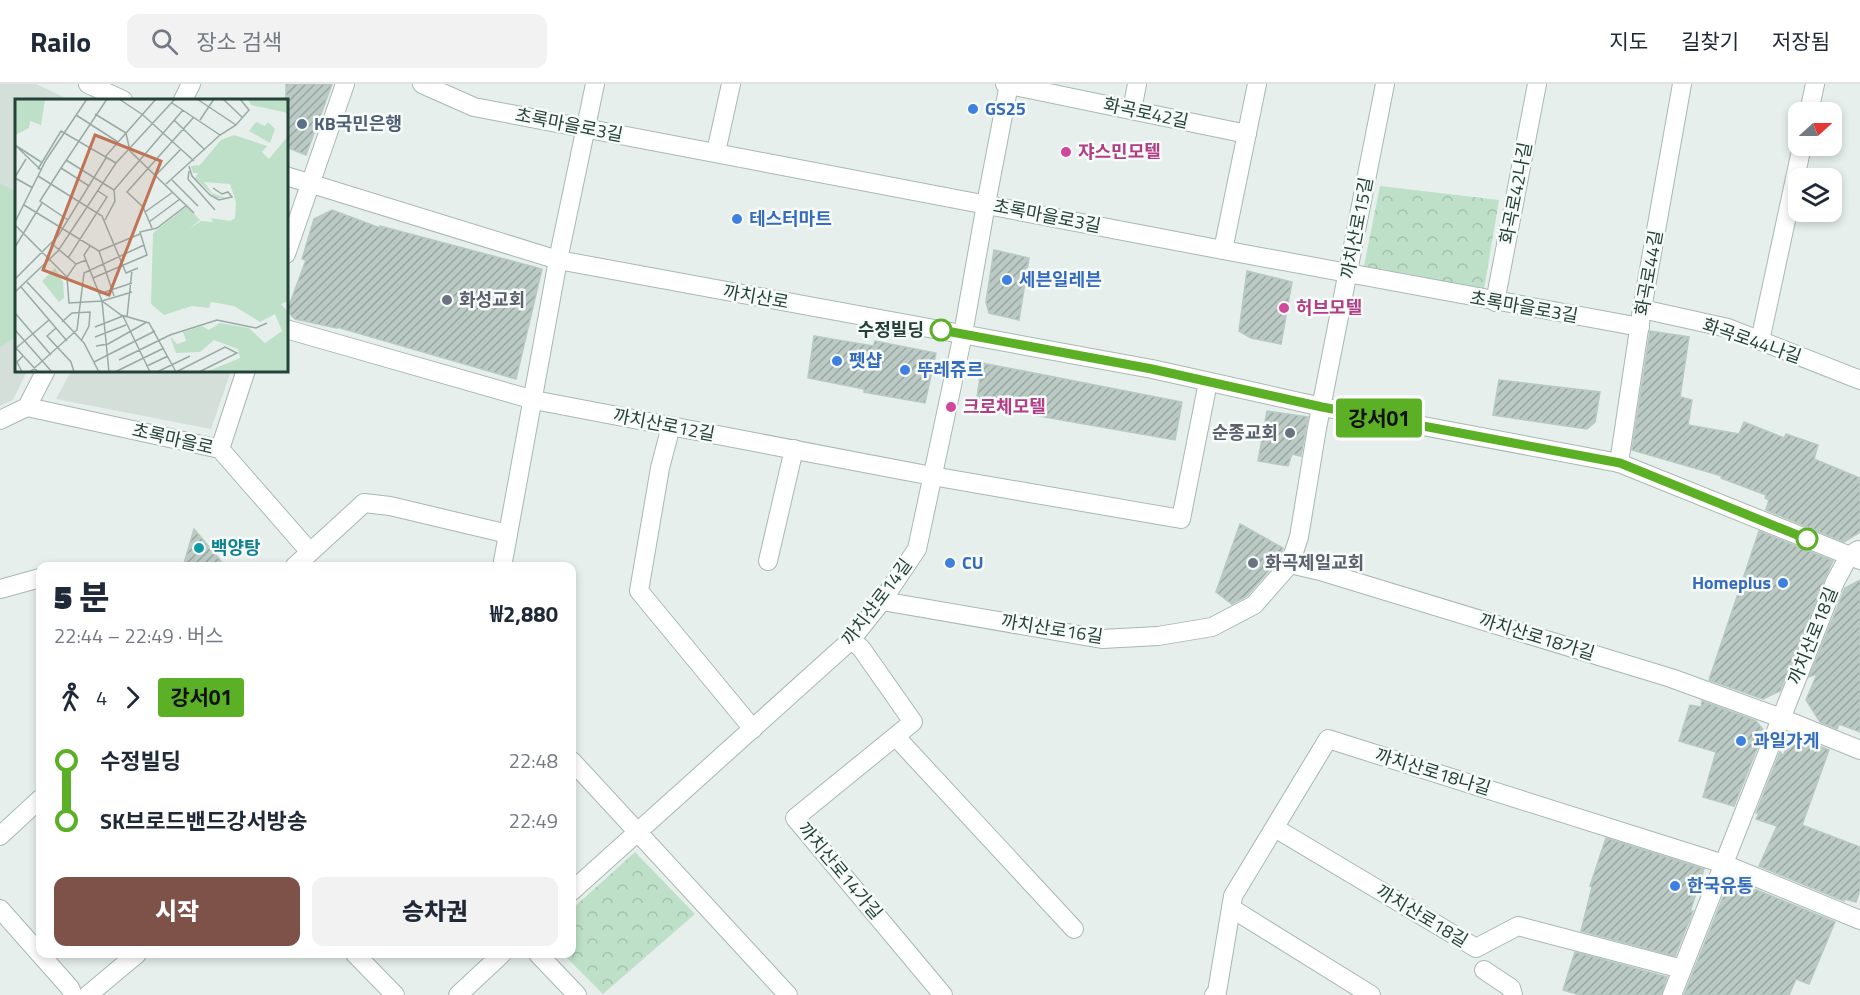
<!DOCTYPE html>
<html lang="ko">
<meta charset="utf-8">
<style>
:root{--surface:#fff;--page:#f2f2f3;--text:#1f2937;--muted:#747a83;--line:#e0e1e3;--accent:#7f5249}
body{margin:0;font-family:"Titillium Web","Noto Sans KR",sans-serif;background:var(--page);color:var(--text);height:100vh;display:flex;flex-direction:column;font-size:22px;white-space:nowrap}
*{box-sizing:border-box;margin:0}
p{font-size:20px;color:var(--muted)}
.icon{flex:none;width:33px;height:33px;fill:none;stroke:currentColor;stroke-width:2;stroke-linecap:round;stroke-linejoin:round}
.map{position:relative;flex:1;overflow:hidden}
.panel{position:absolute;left:36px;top:478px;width:540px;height:396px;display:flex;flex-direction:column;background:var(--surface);border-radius:12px;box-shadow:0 3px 9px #0003}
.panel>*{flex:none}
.badge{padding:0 12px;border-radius:4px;font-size:21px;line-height:39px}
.needle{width:39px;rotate:69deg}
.fabs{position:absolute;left:1788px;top:18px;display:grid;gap:12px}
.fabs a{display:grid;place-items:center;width:54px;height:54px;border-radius:12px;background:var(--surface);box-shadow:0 3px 9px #0003;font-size:30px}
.map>.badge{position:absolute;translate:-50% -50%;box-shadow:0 0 0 3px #fff}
.legs{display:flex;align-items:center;gap:9px;height:66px;padding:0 18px;font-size:20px}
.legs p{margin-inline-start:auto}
.overview{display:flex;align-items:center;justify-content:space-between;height:102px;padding:0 18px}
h1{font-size:33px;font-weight:800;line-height:45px}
.action{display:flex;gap:12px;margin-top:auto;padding:12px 18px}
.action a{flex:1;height:69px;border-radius:12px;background:var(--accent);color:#fff;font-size:24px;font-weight:800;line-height:69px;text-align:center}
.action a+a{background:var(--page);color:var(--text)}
ul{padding:0 18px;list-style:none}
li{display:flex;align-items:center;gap:21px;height:60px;font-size:22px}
li i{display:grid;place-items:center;width:9px;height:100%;margin:0 8px;background:currentColor}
li i::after{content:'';width:15px;height:15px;margin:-8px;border:4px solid;border-radius:50%;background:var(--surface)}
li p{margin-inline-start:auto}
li:first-child i{background:linear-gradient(#0000 50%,currentColor 0)}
li:last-child i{background:linear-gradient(currentColor 50%,#0000 0)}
header{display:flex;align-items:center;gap:36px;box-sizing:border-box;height:84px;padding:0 30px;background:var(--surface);border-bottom:2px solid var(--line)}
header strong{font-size:28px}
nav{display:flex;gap:33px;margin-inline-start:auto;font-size:21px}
.search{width:420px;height:54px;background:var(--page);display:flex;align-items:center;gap:15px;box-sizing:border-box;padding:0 21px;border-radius:12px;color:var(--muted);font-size:22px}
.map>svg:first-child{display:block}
.built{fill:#d4dfda}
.forest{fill:url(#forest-crowns)}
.garden{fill:#bfe0c8}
.building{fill:url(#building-hatch);stroke:#b8c9c2;stroke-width:1.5}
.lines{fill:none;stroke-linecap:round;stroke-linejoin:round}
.minor-casing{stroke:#a8b8b2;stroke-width:20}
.minor{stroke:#fff;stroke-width:18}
.line-1-casing{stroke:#fff;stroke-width:14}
.line-1{stroke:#5bb025;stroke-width:9}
.shop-dot{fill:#3f7fe0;stroke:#f7fbf9;stroke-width:2}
.service-dot{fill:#5c6f8a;stroke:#f7fbf9;stroke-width:2}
.hotel-dot{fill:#d1479c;stroke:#f7fbf9;stroke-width:2}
.worship-dot{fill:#6b7280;stroke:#f7fbf9;stroke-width:2}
.stop-1-dot{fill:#fff;stroke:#5bb025;stroke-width:3}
.culture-dot{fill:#0f9aa8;stroke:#f7fbf9;stroke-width:2}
.labels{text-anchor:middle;stroke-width:5;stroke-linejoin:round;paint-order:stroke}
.shop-label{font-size:18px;font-weight:bold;fill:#366cbe;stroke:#f7fbf9;text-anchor:start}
.street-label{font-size:18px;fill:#24423a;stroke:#f7fbf9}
.service-label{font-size:18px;font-weight:bold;fill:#4e5e75;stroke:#f7fbf9;text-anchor:start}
.hotel-label{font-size:18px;font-weight:bold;fill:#b23c85;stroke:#f7fbf9;text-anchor:start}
.worship-label{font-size:18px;font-weight:bold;fill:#5b616d;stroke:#f7fbf9;text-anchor:start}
.stop-label{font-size:18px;font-weight:bold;fill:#24423a;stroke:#f7fbf9;text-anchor:end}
.culture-label{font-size:18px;font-weight:bold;fill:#0d838f;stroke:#f7fbf9;text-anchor:start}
.inset-road{fill:none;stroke:#98aaa4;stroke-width:1.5}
.view{fill:#c07456;fill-opacity:0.15;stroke:#c07456;stroke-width:3}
.inset-edge{fill:none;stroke:#24423a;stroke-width:3}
</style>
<header>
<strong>Railo</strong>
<div class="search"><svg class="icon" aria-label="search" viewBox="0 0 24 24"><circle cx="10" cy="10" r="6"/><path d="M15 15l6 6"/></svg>장소 검색</div>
<nav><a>지도</a><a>길찾기</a><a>저장됨</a></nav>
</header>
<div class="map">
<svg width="1860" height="911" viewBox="0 0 1860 911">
<defs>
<pattern id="forest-crowns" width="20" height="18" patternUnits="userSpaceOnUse" patternTransform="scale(1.5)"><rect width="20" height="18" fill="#bfe0c8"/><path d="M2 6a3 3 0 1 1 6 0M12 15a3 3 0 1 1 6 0" fill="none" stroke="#a4c1ad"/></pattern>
<pattern id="building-hatch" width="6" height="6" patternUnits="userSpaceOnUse" patternTransform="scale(1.5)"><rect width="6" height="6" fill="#bbcac4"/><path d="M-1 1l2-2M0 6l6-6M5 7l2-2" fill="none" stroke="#98a6a0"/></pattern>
</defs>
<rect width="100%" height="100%" fill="#e6efeb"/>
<g class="built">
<polygon points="0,0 36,0 70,16 16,16 16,286 27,287 13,316 0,322"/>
<polygon points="71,287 71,286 231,287 211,345 56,315"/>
</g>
<g class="forest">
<polygon points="1380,102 1499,116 1484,205 1364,182"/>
<polygon points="635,768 695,830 603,910 563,870 572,870 572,825"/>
</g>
<polygon class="garden" points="0,99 16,108 16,253 0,263"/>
<g class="building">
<polygon points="286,0 332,0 306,71 286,63"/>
<polygon points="332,126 380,144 380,142 542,185 516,295 337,243 337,244 295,235 287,227 306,176 302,175 314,135"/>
<polygon points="994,166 1029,174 1019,236 989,229 986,218"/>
<polygon points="1247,187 1292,198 1281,260 1251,254 1239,247"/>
<polygon points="1650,247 1689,253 1680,313 1692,316 1688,341 1739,350 1744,338 1784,354 1786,350 1818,361 1814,375 1860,394 1860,448 1844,458 1766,426 1769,416 1765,414 1766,411 1721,394 1722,392 1632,366"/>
<polygon points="814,252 873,262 875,257 936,269 925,319 864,308 864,305 808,294"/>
<polygon points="982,279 1182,318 1175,356 976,321"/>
<polygon points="1499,296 1600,308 1595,338 1587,345 1493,331"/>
<polygon points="1267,327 1308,333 1301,372 1292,370 1288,382 1258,377"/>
<polygon points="1240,440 1283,464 1280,474 1247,512 1232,520 1216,508"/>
<polygon points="194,445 226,483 183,483"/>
<polygon points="1759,447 1833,477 1825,494 1780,607 1763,615 1709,596"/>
<polygon points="1860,496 1860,648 1839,640 1837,645 1820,638 1806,616 1817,590 1809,593 1845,504"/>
<polygon points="1702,617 1756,637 1764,647 1734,722 1703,713 1716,668 1679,657 1690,621 1701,623"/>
<polygon points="1792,651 1829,666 1802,741 1860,763 1860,806 1856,818 1845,815 1844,817 1759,782 1777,742 1756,735 1759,729 1756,729 1780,668 1783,672"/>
<polygon points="1606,754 1704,785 1690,828 1693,827 1675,872 1581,847 1592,803 1590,802"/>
<polygon points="1747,802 1835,838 1809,900 1796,895 1789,911 1684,911 1723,813"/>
<polygon points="1575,868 1667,893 1661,911 1580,911 1563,906"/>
</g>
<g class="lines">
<g class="minor-casing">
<g id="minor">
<polyline points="88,0 123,16"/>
<polyline points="422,0 474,23 1223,166 1640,243"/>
<polyline points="1005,0 1247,50"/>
<polyline points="183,16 191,0"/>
<polyline points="1132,26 1137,0"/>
<polyline points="1809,28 1815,0"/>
<polyline points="716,68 731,0"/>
<polyline points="286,92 558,176 1152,285 1322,323 1619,379 1860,476"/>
<polyline points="1223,166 1257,0"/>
<polyline points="286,170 345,0"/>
<polyline points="1495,218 1537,0"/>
<polyline points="1642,225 1728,244 1860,296"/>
<polyline points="286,245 534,316 932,392 1181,435 1208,298"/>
<polyline points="1760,257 1802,62"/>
<polyline points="27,323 220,365 310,468"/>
<polyline points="0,336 27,323 46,286"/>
<polyline points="671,342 660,384 639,507 753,645"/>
<polyline points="220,365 246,286"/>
<polyline points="1619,379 1642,225 1682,0"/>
<polyline points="768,477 794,365"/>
<polyline points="1290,480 1320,487 1671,594 1781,634 1860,666"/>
<polyline points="294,483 364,419 390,422 508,450"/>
<polyline points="502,483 558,176 595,0"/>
<polyline points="0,505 40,494"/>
<polyline points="882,517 1102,555 1158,552 1212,543 1254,521 1290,480 1299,453 1317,344 1385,0"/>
<polyline points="851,556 861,564 913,638 795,734 943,911"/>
<polyline points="896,653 1074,845"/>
<polyline points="572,677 788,911"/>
<polyline points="1275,744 1476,864 1518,842 1682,885"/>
<polyline points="0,752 40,715"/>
<polyline points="572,807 851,556 882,517 917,465 963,250 986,120 1009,0"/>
<polyline points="1231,824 1371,911"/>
<polyline points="0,825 70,904 73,911"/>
<polyline points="355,870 395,911"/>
<polyline points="538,870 577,911"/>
<polyline points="1484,886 1511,904 1513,911"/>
<polyline points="88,911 137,870"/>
<polyline points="458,911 502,870"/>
<polyline points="1214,911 1217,908 1233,812 1328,655 1724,780 1860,836"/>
<polyline points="1672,911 1835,498 1849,472 1858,466"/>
</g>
</g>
<use href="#minor" class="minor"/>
</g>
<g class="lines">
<g class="line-1-casing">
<polyline id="line-1" points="941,246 1152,285 1322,323 1620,379 1807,455"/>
</g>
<use href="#line-1" class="line-1"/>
</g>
<g class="shop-dot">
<circle cx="973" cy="25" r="6"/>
<circle cx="737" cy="135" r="6"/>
<circle cx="1007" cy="196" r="6"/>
<circle cx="837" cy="277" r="6"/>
<circle cx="905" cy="286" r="6"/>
<circle cx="950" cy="479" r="6"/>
<circle cx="1783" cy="499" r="6"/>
<circle cx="1741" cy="657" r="6"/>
<circle cx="1675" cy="802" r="6"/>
</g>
<circle class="service-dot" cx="302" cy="40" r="6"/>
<g class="hotel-dot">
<circle cx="1066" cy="68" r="6"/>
<circle cx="1284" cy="224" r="6"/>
<circle cx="951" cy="323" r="6"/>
</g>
<g class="worship-dot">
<circle cx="447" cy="216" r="6"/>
<circle cx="1290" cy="349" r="6"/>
<circle cx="1253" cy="479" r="6"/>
</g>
<g class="stop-1-dot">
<circle cx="941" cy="246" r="10"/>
<circle cx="1807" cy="455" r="10"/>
</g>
<circle class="culture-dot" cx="199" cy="464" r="6"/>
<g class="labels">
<g class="shop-label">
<text x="985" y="31">GS25</text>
<text x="749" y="141">테스터마트</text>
<text x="1019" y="202">세븐일레븐</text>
<text x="849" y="283">펫샵</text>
<text x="917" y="292">뚜레쥬르</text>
<text x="962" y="485">CU</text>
<text x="1771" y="505" text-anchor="end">Homeplus</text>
<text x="1753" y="663">과일가게</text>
<text x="1687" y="808">한국유통</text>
</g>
<g class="street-label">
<text transform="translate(1146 29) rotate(12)" y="6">화곡로42길</text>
<text transform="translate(569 41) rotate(11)" y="6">초록마을로3길</text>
<text transform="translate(1516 109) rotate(-79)" y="6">화곡로42나길</text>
<text transform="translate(1047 132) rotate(11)" y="6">초록마을로3길</text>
<text transform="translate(1357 144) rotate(-79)" y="6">까치산로15길</text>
<text transform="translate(1649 189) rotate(-80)" y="6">화곡로44길</text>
<text transform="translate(756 213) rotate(10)" y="6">까치산로</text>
<text transform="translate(1524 223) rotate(10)" y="6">초록마을로3길</text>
<text transform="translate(1752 257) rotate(19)" y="6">화곡로44나길</text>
<text transform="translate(664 341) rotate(11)" y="6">까치산로12길</text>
<text transform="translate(173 355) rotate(13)" y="6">초록마을로</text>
<text transform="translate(877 518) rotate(-53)" y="6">까치산로14길</text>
<text transform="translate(1052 545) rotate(9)" y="6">까치산로16길</text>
<text transform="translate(1813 552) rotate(-68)" y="6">까치산로18길</text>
<text transform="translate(1537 553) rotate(17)" y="6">까치산로18가길</text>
<text transform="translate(1433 688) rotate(17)" y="6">까치산로18나길</text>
<text transform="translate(840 787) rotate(50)" y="6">까치산로14가길</text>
<text transform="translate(1422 832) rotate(31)" y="6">까치산로18길</text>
</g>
<g class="service-label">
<text x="314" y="46">KB국민은행</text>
</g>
<g class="hotel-label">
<text x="1078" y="74">쟈스민모텔</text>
<text x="1296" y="230">허브모텔</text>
<text x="963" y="329">크로체모텔</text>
</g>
<g class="worship-label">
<text x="459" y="222">화성교회</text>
<text x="1278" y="355" text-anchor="end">순종교회</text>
<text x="1265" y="485">화곡제일교회</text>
</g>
<g class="stop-label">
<text x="924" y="252">수정빌딩</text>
</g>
<g class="culture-label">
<text x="211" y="470">백양탕</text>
</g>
</g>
<g transform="translate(15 15)">
<rect width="273" height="273" fill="#e6efeb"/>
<path d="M0 0H30L26 26 15 22 14 29 0 36ZM233 0H273V14L236 6ZM219 36 252 47 247 53 254 60 273 37V202L266 205 273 213V273H191L225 259 223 250 199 241 185 253 161 254 155 237 162 245 171 242 168 233 187 227 194 231 205 224 234 229 250 244 267 232 260 215 245 223 219 207 196 203 194 209 177 207 149 216 136 205 138 134 172 107 185 121 175 129 186 122 199 123 195 119 215 122 220 119 221 103 215 85 189 83 197 94 210 99H201L180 79 183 74H178L176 67 185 66 206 41Z" fill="#bfe0c8"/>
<path d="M241 23 250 27 253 23 260 30 255 44 234 32ZM40 169 48 183 49 199 44 203 27 182Z" fill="#bfe0c8"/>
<path class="inset-road" d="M104 0 128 16 179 62M182 0 221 26M208 0 228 19M157 4 205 36M80 15 111 34 115 52 179 114M61 16 103 43M159 21 190 51M185 21 199 0M0 46 26 71M0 46 26 63M90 58 141 0M51 61 99 91 100 102 90 121M174 67 177 77 195 96 204 101 217 98 213 93 207 95 198 89M46 69 25 102 53 121M23 70 46 32 101 64M174 72 173 80 200 111M141 76 166 50M23 77 87 117 111 174 123 169M0 78 11 60M0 79 18 89M157 81 183 107M151 85 205 36 221 26 234 11 225 0M74 87 46 69 92 0M99 91 168 11M9 106 84 152 99 197M130 113 158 93M0 123 31 61 72 0M134 123 165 100M0 126 52 178 54 204 87 202 106 216 134 224 161 273M137 129 128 108 112 93 179 18M36 144 61 165M75 147 69 156 87 202 94 273M0 148 27 104M84 152 125 135M53 159 92 98 83 92M52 178 61 165 71 161M78 179 132 156 125 133 142 129 172 106M0 180 43 137 91 59M12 183 69 244 84 273M6 188 52 242M0 193 43 152 101 64 160 0M84 195 117 184M87 202 117 193M0 214 36 256M112 218 117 171M47 223 57 214 75 213 74 227 66 242M80 228 108 217 135 273M41 229 32 237 56 263 59 273M0 231 37 273M80 238 111 226M81 247 93 245 132 223M1 249 23 273M0 250 34 221M104 261 155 236 202 221 241 229 252 224M79 263 140 232M132 267 153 257M7 273 2 263 8 257M15 273 62 231 69 174 129 146M100 273 149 249M142 273 175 257M161 273 210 248 222 254 184 273"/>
<path class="view" d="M80 36 146 62 94 196 28 171Z"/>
<rect width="273" height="273" class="inset-edge"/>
</g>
</svg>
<div class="fabs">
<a><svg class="needle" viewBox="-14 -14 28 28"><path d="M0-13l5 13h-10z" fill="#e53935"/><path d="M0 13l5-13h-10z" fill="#747a83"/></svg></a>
<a><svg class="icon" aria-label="layers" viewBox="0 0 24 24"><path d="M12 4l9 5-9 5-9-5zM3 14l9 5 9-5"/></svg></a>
</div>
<b class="badge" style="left:1379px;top:334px;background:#5bb025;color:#111">강서01</b>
<section class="panel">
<div class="overview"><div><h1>5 분</h1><p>22:44 – 22:49 · 버스</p></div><b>₩2,880</b></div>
<div class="legs"><svg class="icon" aria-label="walk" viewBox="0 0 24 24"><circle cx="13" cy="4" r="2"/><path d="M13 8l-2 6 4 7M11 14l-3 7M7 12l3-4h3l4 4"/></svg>4<svg class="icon" aria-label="forward" viewBox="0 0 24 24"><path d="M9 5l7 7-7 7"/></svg><b class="badge" style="background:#5bb025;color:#111">강서01</b></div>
<ul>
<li><i style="color:#5bb025"></i><b>수정빌딩</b><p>22:48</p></li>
<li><i style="color:#5bb025"></i><b>SK브로드밴드강서방송</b><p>22:49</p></li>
</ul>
<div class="action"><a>시작</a><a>승차권</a></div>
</section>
</div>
